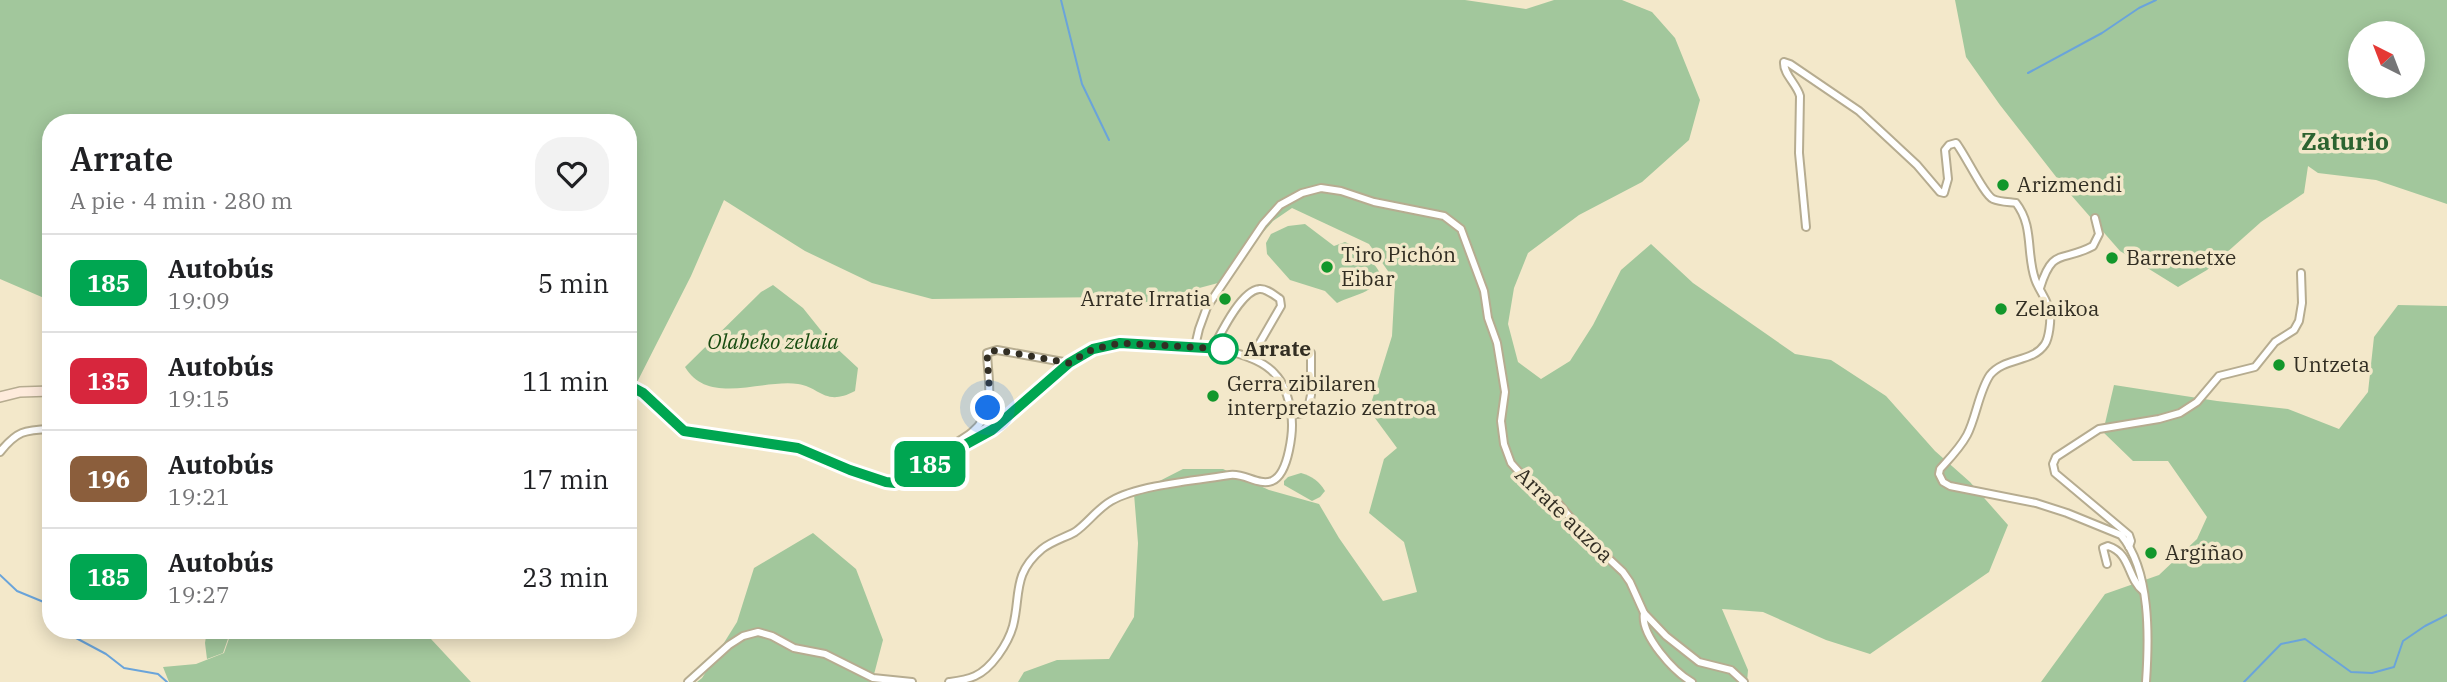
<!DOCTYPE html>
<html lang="es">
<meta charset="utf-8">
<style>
:root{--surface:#fff;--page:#f2f2f2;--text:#202124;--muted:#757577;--line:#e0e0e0}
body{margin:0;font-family:"IBM Plex Serif",serif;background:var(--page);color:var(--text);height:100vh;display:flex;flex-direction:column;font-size:26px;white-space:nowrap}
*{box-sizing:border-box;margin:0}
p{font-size:23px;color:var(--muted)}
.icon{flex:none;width:38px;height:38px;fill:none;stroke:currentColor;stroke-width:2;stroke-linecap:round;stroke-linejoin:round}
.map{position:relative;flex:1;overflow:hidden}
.details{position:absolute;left:42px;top:114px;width:595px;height:525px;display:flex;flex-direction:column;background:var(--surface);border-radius:28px;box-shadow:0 4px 18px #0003}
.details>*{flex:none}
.badge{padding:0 14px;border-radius:10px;font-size:24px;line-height:46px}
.needle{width:46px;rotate:318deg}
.controls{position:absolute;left:2348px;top:21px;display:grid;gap:14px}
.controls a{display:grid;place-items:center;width:77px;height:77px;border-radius:50%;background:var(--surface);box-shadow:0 4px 18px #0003;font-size:35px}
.you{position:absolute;width:35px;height:35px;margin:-18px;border:5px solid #fff;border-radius:50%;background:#1a73e8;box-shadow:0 0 0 10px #1a73e833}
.map>.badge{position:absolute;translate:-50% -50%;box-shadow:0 0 0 4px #fff}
.round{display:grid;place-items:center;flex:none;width:74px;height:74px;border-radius:28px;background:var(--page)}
.headline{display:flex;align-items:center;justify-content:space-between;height:119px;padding:0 28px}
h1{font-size:33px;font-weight:600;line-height:52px}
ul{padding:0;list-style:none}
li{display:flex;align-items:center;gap:21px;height:98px;padding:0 28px;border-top:2px solid var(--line)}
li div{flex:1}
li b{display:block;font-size:26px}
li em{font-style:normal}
li .badge{min-width:77px;font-weight:700;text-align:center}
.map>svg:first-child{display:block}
.green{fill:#a2c79c;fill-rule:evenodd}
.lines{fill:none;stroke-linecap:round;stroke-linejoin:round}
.stream{stroke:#6aa4da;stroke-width:2}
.street-casing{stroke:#b6ac90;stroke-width:10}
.secondary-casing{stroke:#b6ac90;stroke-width:12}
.street{stroke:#fff;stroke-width:6}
.secondary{stroke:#feebdc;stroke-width:9}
.line-casing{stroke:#fff;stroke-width:16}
.line{stroke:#00a651;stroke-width:10}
.walk{stroke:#322e23;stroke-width:7;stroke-dasharray:0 12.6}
.poi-dot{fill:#12972b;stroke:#f3e8ca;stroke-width:2.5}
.stop-dot{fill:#fff;stroke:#00a651;stroke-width:3.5}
.labels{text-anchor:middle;stroke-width:7;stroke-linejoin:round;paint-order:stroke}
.poi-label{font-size:21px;fill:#322e23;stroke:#f3e8ca;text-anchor:start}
.park-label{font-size:21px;font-style:italic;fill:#184c11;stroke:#f3e8ca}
.stop-label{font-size:21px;font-weight:bold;fill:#322e23;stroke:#f3e8ca;text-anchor:start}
.street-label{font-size:21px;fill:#322e23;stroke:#f3e8ca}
.quarter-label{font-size:24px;font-weight:bold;fill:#2c6330;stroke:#f3e8ca}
</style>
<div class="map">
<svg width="2447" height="682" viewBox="0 0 2447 682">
<rect width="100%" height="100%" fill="#f3e8ca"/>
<g class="green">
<polygon points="0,0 1465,0 1526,9 1554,0 1622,0 1652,12 1675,38 1700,100 1689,140 1642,182 1579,215 1528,253 1514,288 1508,324 1518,362 1541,379 1570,361 1593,325 1621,270 1651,244 1693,283 1795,354 1831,360 1886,396 1935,451 1970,482 2008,525 1989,572 1870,654 1826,640 1763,612 1722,609 1748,670 1747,682 1018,682 1024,672 1057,660 1109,659 1134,617 1138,543 1134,494 1183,469 1223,469 1269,490 1319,504 1339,538 1383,601 1417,592 1404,542 1369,513 1384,459 1397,448 1369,410 1392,336 1395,281 1369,244 1292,208 1273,221 1218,283 1143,303 1115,297 932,299 872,283 805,251 724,200 691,276 628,400 628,122 51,122 51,301 0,279"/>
<path d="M1955 0H2447V204L2376 180 2318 173 2308 166 2304 193 2261 222 2207 270 2178 287 2120 251 2064 187 2000 105 1966 57ZM2361 33H2413V86H2361Z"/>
<path d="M1305 224 1334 246 1345 242C1362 249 1371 258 1380 273 1376 294 1354 294 1337 303L1325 291 1290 280 1267 254 1266 243 1271 234 1288 226Z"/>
<path d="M773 285 803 308 831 343 858 368 855 391C825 407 820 387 798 384 762 379 708 406 685 367L761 292Z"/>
<polygon points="2398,305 2447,306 2447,682 2041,682 2105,594 2159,575 2197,539 2207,517 2168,461 2133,461 2103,432 2114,385 2217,401 2288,409 2339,429 2368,392 2374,337"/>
<path d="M1301 473C1312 476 1319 481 1325 491L1320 497 1312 501 1284 485V481L1288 477Z"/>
<polygon points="813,533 856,569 883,640 872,682 697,682 702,678 737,622 754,568"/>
<polygon points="207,630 231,630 223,653 207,659 205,643"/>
<polygon points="232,630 432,630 431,639 471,682 169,682 163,667 196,664 224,653"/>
</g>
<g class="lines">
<g class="stream">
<polyline points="1061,0 1082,84 1109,140"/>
<polyline points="2028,73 2102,33 2139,8 2156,0"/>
<polyline points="0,575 17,591 51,605"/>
<polyline points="67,630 76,638 106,654 124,668 158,674 167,682"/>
<polyline points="2244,682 2281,644 2305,639 2351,672 2372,673 2394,667 2403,641 2425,626 2447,615"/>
</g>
<g class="street-casing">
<g id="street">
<path d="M1806 227 1799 153 1800 96C1797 84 1783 74 1784 62L1790 64 1859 111 1917 165 1940 192 1944 193 1948 179 1945 150 1949 145 1956 143C1965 154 1984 195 1993 199 2000 202 2009 202 2016 203 2034 226 2026 253 2035 279 2039 291 2048 300 2050 313 2051 321 2049 338 2045 344 2033 363 2004 357 1990 375 1979 391 1976 418 1967 435 1960 448 1950 458 1940 469L1939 474 1943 482 1950 486 2036 503 2067 513 2121 535C2151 571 2149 638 2146 682"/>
<path d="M2040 288C2053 246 2062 263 2093 246L2099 234 2095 218"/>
<polyline points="1195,346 1199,329 1207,307 1263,224 1280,205 1302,193 1321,188 1341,191 1374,202 1444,216 1461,229 1484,291 1488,318 1497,343 1505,392 1501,421 1504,444 1511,463 1536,491 1558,503 1592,543 1623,572 1630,582 1644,613 1666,636 1699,662 1731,670 1744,682"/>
<path d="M1213 348C1221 333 1241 291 1259 289 1266 288 1274 295 1280 299L1281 306 1251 358"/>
<polyline points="1291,410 1297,414 1303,413 1309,404 1311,395 1311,353"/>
<path d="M0 452C17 431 24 430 51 429"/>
<path d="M936 458C946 447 961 441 972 432 997 412 988 381 987 353L997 350 1069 363"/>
<polyline points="2129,547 2131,541 2129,535 2055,473 2053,464 2056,457 2099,429 2159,419 2180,413 2197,402 2219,376 2255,367 2275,342 2294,330 2299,321 2302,303 2301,273"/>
<path d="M2107 564 2103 548 2108 546C2131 553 2127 578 2143 591"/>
<path d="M1644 613C1640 635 1674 672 1692 682"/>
<polyline points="688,682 729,645 743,636 758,632 772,636 794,648 825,654 873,678 912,682"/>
<path d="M949 682C957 681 966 680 975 676 991 669 1008 644 1013 626 1021 595 1012 574 1042 549 1052 541 1064 538 1075 532 1088 523 1097 509 1111 501 1138 485 1199 480 1230 475 1245 473 1258 486 1272 481 1289 474 1294 429 1291 413 1289 400 1284 383 1275 374 1262 359 1241 355 1223 349"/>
</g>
</g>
<g class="secondary-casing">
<g id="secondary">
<polyline points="628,385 643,393 684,431 798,448 850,470 886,482 895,483 992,430 1069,363 1093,349 1120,343 1223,349"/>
<polyline points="0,397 20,392 51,391"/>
</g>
</g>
<use href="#street" class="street"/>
<use href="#secondary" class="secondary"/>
</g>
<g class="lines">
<g class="line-casing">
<polyline id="line" points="628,385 643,393 684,431 798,448 850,470 886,482 895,483 992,430 1069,363 1093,349 1120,343 1223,349"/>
</g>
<use href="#line" class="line"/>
<polyline class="walk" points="988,408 990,399 987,353 997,350 1069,363 1093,349 1120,343 1223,349"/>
</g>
<g class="poi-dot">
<circle cx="2003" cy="185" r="7"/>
<circle cx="2112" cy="258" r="7"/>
<circle cx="1327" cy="267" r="7"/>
<circle cx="1225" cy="299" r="7"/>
<circle cx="2001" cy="309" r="7"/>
<circle cx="2279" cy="365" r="7"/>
<circle cx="1213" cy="396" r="7"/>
<circle cx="2151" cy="553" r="7"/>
</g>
<circle class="stop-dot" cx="1223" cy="349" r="14"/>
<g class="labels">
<g class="poi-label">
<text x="2017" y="192">Arizmendi</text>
<text x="1341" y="262">Tiro Pichón<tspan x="1341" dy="24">Eibar</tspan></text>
<text x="2126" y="265">Barrenetxe</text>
<text x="1211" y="306" text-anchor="end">Arrate Irratia</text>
<text x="2015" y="316">Zelaikoa</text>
<text x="2293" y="372">Untzeta</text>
<text x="1227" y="391">Gerra zibilaren<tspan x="1227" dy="24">interpretazio zentroa</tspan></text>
<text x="2165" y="560">Argiñao</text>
</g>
<g class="park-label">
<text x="773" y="349">Olabeko zelaia</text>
</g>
<g class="stop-label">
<text x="1244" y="356">Arrate</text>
</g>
<g class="street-label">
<text transform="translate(1564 515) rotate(44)" y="7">Arrate auzoa</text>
</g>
<g class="quarter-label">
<text x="2345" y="150">Zaturio</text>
</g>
</g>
</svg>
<div class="controls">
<a><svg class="needle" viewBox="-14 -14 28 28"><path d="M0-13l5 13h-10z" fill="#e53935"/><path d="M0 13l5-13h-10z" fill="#757577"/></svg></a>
</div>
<div class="you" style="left:988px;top:408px"></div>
<b class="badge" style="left:930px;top:464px;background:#00a651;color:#fff">185</b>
<section class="details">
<div class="headline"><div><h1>Arrate</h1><p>A pie · 4 min · 280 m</p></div><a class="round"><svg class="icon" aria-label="heart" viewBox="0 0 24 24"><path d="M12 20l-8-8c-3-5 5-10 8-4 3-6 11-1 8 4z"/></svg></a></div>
<ul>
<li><span class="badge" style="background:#00a651;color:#fff">185</span><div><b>Autobús</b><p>19:09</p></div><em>5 min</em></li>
<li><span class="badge" style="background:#d7263d;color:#fff">135</span><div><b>Autobús</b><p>19:15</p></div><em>11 min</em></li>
<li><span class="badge" style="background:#8b5e3c;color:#fff">196</span><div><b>Autobús</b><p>19:21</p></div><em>17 min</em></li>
<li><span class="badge" style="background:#00a651;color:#fff">185</span><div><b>Autobús</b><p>19:27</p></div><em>23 min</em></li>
</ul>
</section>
</div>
